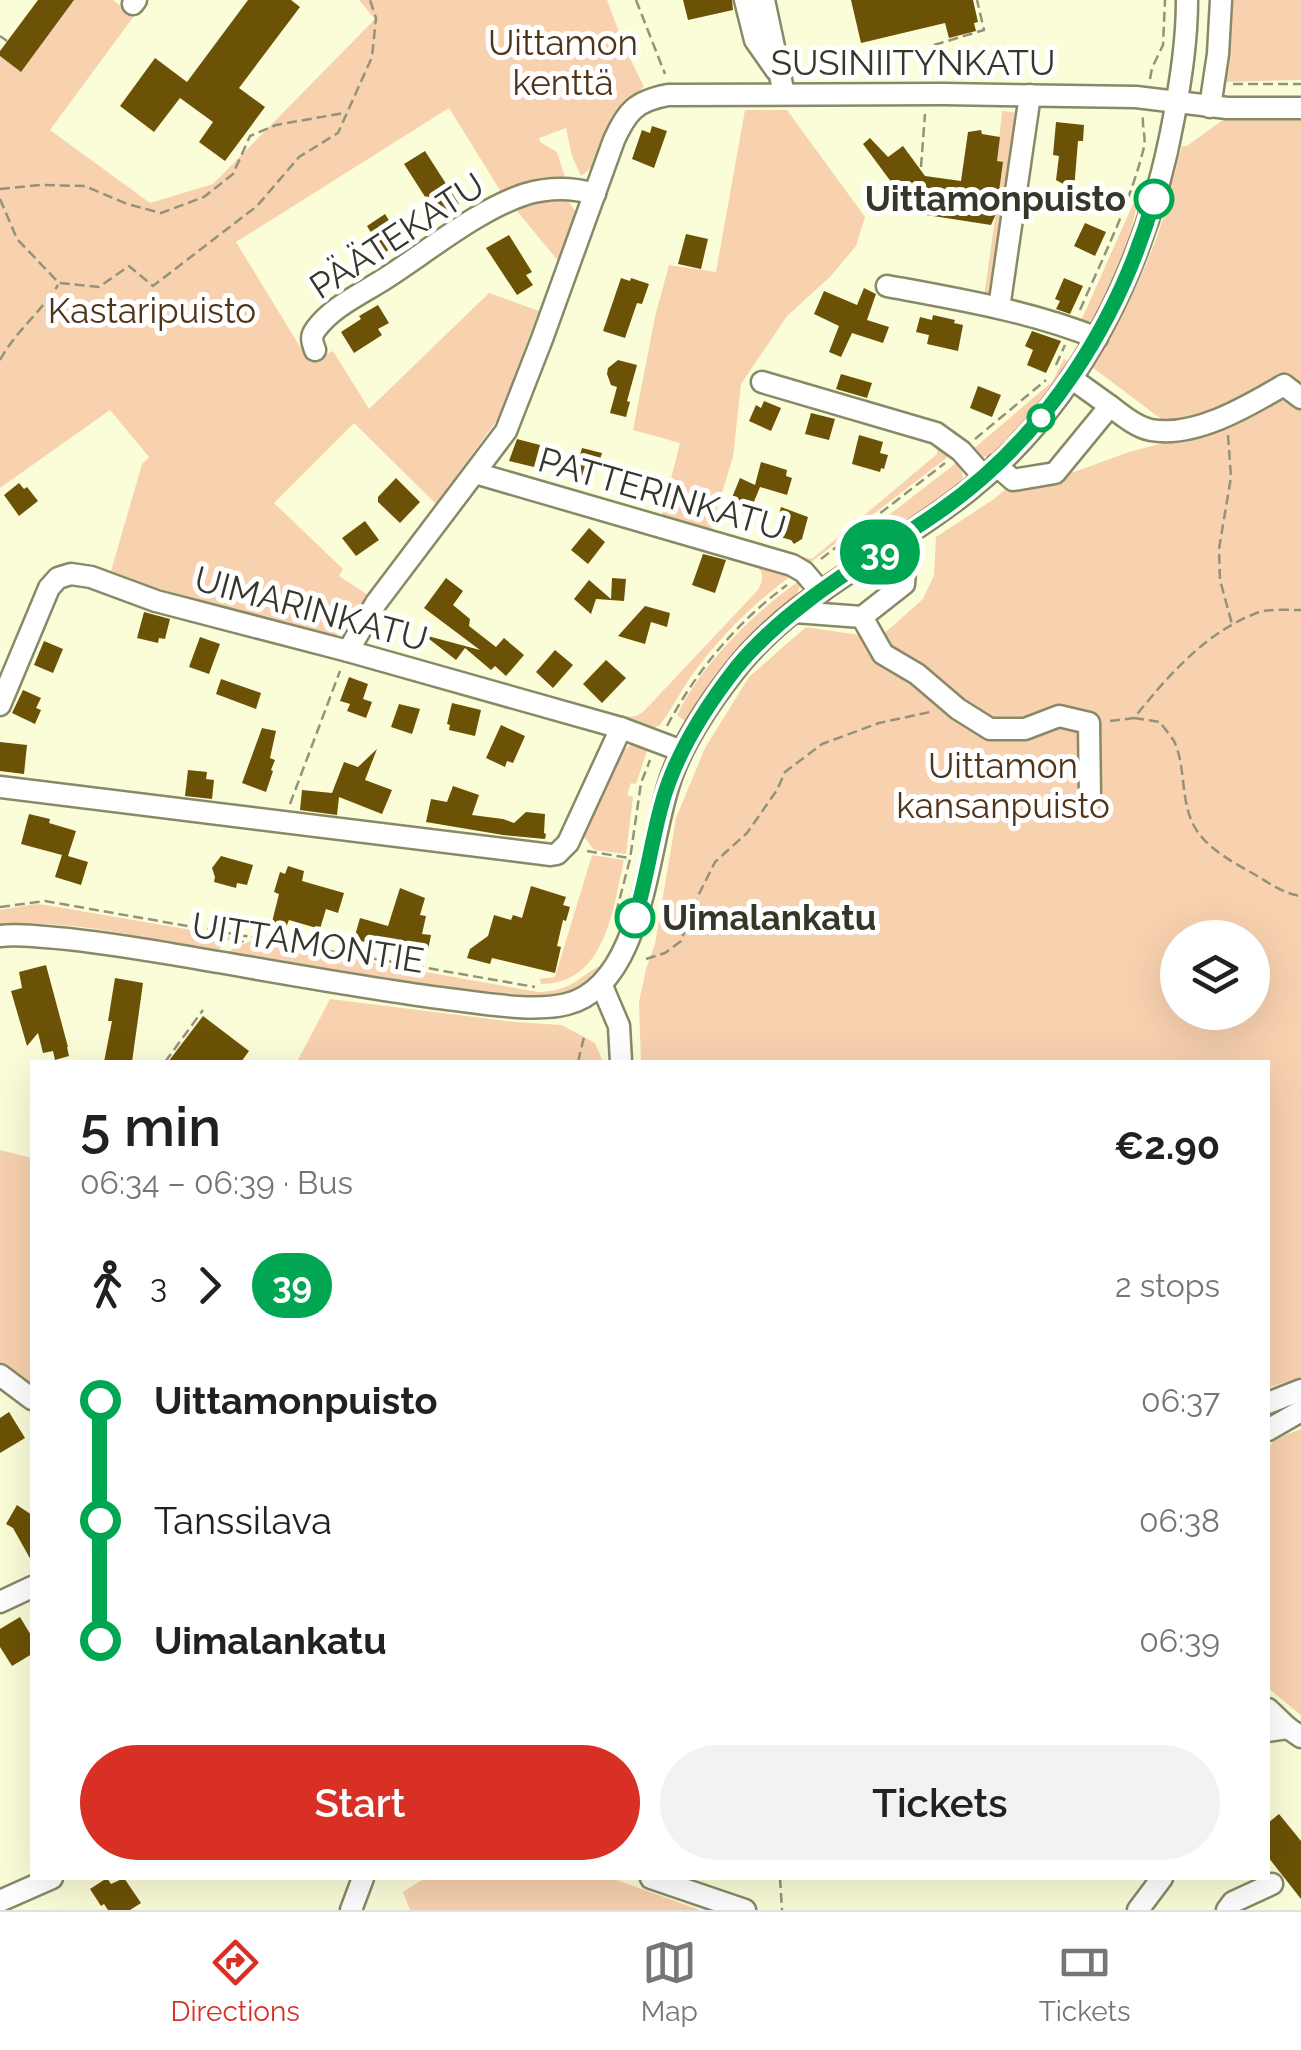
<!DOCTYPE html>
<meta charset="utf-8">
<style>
:root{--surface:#fff;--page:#f2f2f2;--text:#202124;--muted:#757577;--line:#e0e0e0;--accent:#d93025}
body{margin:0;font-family:Raleway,sans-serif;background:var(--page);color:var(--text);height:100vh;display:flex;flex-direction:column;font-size:38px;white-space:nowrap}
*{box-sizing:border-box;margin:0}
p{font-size:32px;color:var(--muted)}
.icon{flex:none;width:55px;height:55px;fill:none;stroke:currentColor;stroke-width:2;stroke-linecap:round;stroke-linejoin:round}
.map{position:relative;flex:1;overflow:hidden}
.panel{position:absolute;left:30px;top:1060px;width:1240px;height:820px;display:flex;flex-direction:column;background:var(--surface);border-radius:0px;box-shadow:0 10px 40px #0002}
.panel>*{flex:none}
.badge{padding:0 20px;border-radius:32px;font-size:35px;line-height:65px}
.buttons{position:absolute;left:1160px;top:920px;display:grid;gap:20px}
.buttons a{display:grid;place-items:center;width:110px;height:110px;border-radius:50%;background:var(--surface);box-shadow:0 10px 40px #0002;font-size:50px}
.map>.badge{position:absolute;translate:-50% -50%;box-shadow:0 0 0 5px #fff}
.legs{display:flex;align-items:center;gap:15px;height:110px;padding:0 50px;font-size:32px}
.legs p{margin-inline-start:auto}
.overview{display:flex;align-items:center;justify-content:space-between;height:170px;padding:0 50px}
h1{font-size:55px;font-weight:600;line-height:75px}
.button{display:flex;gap:20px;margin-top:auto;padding:20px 50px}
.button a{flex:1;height:115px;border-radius:60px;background:var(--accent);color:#fff;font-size:40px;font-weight:600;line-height:115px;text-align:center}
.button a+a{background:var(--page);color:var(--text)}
ul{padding:0 50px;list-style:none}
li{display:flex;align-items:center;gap:35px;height:120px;font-size:38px}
li i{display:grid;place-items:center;width:15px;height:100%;margin:0 12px;background:currentColor}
li i::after{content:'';width:25px;height:25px;margin:-12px;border:8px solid;border-radius:50%;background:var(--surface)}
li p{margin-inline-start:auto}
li:first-child i{background:linear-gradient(#0000 50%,currentColor 0)}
li:last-child i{background:linear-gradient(currentColor 50%,#0000 0)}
.tabs{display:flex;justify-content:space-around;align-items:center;height:140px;border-top:2px solid var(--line);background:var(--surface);font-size:28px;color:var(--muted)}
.tabs a{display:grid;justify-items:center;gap:5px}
.tabs .on{color:var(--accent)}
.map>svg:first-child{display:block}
.green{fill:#f8d1af;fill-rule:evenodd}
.building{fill:#6c5206}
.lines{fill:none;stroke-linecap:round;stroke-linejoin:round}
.minor-casing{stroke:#878967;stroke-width:25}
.path{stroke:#92937a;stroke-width:2.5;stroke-dasharray:10 5;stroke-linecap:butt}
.minor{stroke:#fff;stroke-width:20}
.line-1-casing{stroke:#fff;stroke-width:22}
.line-1{stroke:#00a651;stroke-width:15}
.stop-1-dot{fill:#fff;stroke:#00a651;stroke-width:5}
.labels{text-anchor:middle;stroke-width:10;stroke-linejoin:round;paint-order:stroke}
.park-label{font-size:35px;fill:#503419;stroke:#fff}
.street-label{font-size:35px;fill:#363729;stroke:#fff}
.stop-label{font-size:35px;font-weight:bold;fill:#363729;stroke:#fff;text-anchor:end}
</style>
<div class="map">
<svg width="1301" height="1910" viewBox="0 0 1301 1910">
<rect width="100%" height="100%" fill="#fbfdd8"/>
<g class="green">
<path d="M74 0H113L134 16 50 130 150 203 213 184 375 19 359 0H607L625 48 644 87C611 112 612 156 581 176L572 156 566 128 539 138 540 142 557 152 566 180 503 195 449 108 236 242 310 363 333 351 369 409 489 293 539 311 497 420 436 504 354 423 274 503 343 569 339 576 368 595 338 635H315L154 587 111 571 142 464 149 457 110 410 0 488V56L20 71Z"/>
<polygon points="1227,0 1301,0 1301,80 1218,82"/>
<polygon points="745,110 787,110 865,217 856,246 830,277 787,316 741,384 733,457 710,531 661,518 680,443 633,430 655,317 669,265 716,272"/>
<polygon points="1002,111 1019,113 994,291 989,297 984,296 1003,163 997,161"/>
<path d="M1227 117 1301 119V1377L1268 1388V1062H641L639 1002 646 969 655 944 676 818 705 748 749 677 806 627 879 638 923 599 934 575 936 537 994 499 1008 487 1041 484 1129 452 1185 437 1092 367C1118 324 1142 279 1159 231 1168 203 1174 174 1182 146H1187ZM1178 938H1252V1012H1178Z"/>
<polygon points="540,197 567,199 576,212 578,221 548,300 544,299 559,262 513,206"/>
<polygon points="1133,204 1137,205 1123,262 1095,320 1090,323 1081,321"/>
<polygon points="1064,359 1070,362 1027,417 992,454 983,457 972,450 1052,382"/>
<polygon points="920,434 953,453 810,563 806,564 773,553 774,549 812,559 937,454 937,446"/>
<polygon points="960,460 963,477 958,484 911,519 840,567 835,557"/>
<path d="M753 562 792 575C753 604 718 638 690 678 680 693 671 710 660 725 646 733 625 722 610 718L611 713C624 716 631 720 643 712L757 591C765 580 764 570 753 562Z"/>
<path d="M800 580C802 598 779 609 766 621 734 650 708 685 685 721L677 715C704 661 752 615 800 580Z"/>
<polygon points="639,742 649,745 636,784 631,783 627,795 633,797 626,854 594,850 582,834 617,757 629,746"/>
<path d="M592 855 624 860C613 908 606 984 541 984L540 979 555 977Z"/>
<path d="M35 904 46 905 232 937 220 948 219 952C148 939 73 919 0 924V910Z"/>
<path d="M251 941 538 992C570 992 577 978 601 965 583 988 564 996 535 996L392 982 229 954 232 949Z"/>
<polygon points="330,999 515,1022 562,1025 595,1043 603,1062 297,1062"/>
<polygon points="0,1150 32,1158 32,1391 22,1384 0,1362"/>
<polygon points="1301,1429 1301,1715 1268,1688 1268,1451 1273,1440"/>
<polygon points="425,1878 611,1878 700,1910 410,1910 403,1892"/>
</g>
<g class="building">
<polygon points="38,0 74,0 21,72 0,56 0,51"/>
<polygon points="248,0 291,0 300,7 239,88 265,107 225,161 199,142 213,122 180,98 154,132 120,106 155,58 187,82"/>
<polygon points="683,0 732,0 733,10 688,20"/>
<polygon points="851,0 973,0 978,22 974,23 976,31 949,38 945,23 861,43"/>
<polygon points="1056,122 1084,125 1083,141 1078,141 1074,190 1056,180 1059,156 1053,155"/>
<polygon points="652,126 667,131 654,168 632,159 642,130 650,133"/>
<polygon points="981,130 982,134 1000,137 997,161 1003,162 996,214 991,225 920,214 921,208 909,206 863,144 870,138 888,157 903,146 925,176 961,181 968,132"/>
<polygon points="425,151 459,204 438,217 404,164"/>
<polygon points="385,214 402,241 384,253 367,226"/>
<polygon points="1085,223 1106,232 1095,256 1074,246"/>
<polygon points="686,234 708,239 701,269 678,264"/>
<polygon points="509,235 532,272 526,275 533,285 517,295 486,248"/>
<polygon points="621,278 630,281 631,278 649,284 642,304 637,303 625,338 603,331"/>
<polygon points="1064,278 1083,286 1070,314 1056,309 1060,301 1055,299"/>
<polygon points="864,288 876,294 867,320 889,327 883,343 852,333 841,357 829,352 839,326 814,314 824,291 857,305"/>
<polygon points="378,305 389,323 378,329 382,335 354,353 341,332 361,319 359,316"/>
<polygon points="933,315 955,320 954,323 963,325 958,351 927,344 929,335 916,332 920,317 932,320"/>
<polygon points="1032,331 1061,341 1046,373 1027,365 1033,350 1025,346"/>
<polygon points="618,360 637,365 627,401 630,402 626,417 610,413 617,387 611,385 607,374 608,368"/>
<polygon points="841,374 872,383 867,398 836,389"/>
<polygon points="978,386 1001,395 992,417 970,408"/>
<polygon points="764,401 781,408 771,431 749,421 756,405 761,408"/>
<polygon points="811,413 835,419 829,440 805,434"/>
<polygon points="859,435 883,442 880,453 888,455 884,469 881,468 880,472 852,464"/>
<polygon points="517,439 540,445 534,467 509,461"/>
<polygon points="582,448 602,453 594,478 589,476 587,483 573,478"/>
<polygon points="761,462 787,470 786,476 792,478 787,495 760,487 751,509 731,500 740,478 755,485"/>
<polygon points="396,478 420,502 400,523 378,502 378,497"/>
<polygon points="19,483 24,489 27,487 38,501 19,516 4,495"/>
<polygon points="781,507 808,517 802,539 794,544 791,540 773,535"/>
<polygon points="365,521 379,540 356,556 342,538"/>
<polygon points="589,528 605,542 588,564 571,550"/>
<polygon points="703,554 726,560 715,593 692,585"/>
<polygon points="446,578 463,591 453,605 470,619 469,626 496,647 504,638 524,655 506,676 495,666 491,670 465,648 456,660 424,635 480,650 424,608"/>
<polygon points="612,578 626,579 624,601 596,599 591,614 574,599 589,580 611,599"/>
<polygon points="645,606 670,613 667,627 651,622 645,644 618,636"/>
<polygon points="144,612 170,619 165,639 159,638 158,643 137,638"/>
<polygon points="200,637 220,644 209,674 189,667"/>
<polygon points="44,641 63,649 53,673 34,665"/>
<polygon points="555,650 573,665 553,688 536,672"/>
<polygon points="606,660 626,678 602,703 583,684"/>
<polygon points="349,677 368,684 363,699 372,702 366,718 347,711 350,704 340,701"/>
<polygon points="221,679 261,693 256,709 216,694"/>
<polygon points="23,690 41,698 36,708 41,710 35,724 12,713"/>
<polygon points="452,703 481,710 475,736 449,730 450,725 447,724"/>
<polygon points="399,704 420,709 412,734 391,727"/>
<polygon points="501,725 525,736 513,763 507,761 505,767 486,758"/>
<polygon points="262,728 276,731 270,758 275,760 271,770 273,771 266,792 242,783"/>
<polygon points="0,742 27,745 24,774 0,771"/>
<polygon points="377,749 365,780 392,790 382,814 339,797 337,815 300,810 302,790 332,793 344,762 358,767"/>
<polygon points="188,770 207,772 206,779 214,780 212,799 185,796"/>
<polygon points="453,786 479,795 472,815 503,819 514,823 526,812 545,814 544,833 546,834 545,839 503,835 426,822 431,799 447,802"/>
<polygon points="29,814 50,819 49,823 76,831 68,856 88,862 81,885 55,877 62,855 21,844"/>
<polygon points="221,856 253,865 247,885 237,883 236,888 214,882 215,877 212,868"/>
<polygon points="288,866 304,871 302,881 344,893 338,913 326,909 320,929 289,920 286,927 272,922 279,894 274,892 280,872 285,874"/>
<polygon points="531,886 566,897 563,905 570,907 566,921 563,920 557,946 561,947 555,973 492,958 490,964 467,958 470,949 488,936 494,915 511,920 513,915 522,918"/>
<polygon points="400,888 425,898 420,915 426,916 422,934 431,935 428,950 369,938 368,943 354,939 360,918 388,926"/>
<polygon points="46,965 68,1047 67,1047 69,1056 55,1060 53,1051 43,1053 38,1033 27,1046 11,991 22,988 19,972"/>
<polygon points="115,978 143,983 132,1062 104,1062 112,1021 108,1021"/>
<polygon points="203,1016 249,1051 241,1062 168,1062"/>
<polygon points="9,1412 25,1438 0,1453 0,1418"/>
<polygon points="17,1505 32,1515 32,1562 13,1528 6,1524"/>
<polygon points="20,1617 32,1637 32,1654 12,1666 0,1647 0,1629"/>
<polygon points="1279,1814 1301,1841 1301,1899 1268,1857 1268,1823"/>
<polygon points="107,1878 111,1884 124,1878 141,1903 130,1910 108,1910 104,1904 101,1906 90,1889"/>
</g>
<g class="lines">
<g class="minor-casing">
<g id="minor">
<polyline points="745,0 755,40 776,70"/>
<polyline points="764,0 784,94"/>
<polyline points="133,4 136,0"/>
<polyline points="1210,107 1218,54 1221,0"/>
<path d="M887 286C957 299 1030 311 1097 338"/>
<polyline points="999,308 1030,95"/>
<path d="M315 350C312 341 310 337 316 329 333 306 363 293 386 278 428 251 479 209 526 194 550 187 571 187 595 194"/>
<polyline points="762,382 936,433 961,451 984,477"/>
<path d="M1110 406C1122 415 1136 427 1151 430 1195 438 1248 406 1284 385L1301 398"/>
<polyline points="996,465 1013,480 1055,473 1110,406 1071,378"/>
<polyline points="475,473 792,565 804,572 821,592"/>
<polyline points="795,612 862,617 883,654 917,674 958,709 990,729 1025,729 1059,716 1089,723 1090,799"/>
<polyline points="862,617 904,584 908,533"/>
<path d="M348 651 376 603 506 431 542 339 614 140C627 111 636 101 668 95L943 94 1136 97 1227 108H1301"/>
<polyline points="0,705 49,588 58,578 71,574 91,577 156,601 348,651 621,728 682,751"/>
<polyline points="0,787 551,855 557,854 568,843 621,728"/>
<path d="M0 936C15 934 30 936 45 937 88 940 129 947 171 954 261 969 350 986 440 998 476 1002 533 1013 567 1004 646 984 647 840 672 775 685 739 708 705 732 674 792 594 891 553 968 491 1083 399 1148 260 1174 117 1181 78 1187 40 1187 0"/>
<polyline points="602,986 619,1026 621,1062"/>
<polyline points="0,1375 32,1399"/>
<polyline points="1268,1403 1301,1390"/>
<polyline points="1268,1430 1301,1411"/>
<polyline points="0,1602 32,1587"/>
<polyline points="1268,1709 1288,1728"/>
<polyline points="1268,1731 1288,1728 1301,1737"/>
<polyline points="651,1878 745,1910"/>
<polyline points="0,1901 52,1878"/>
<polyline points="351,1910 363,1878"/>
<polyline points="1138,1910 1162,1878"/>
<polyline points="1227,1910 1233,1902 1272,1884"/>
</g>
</g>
<g class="path">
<polyline points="636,0 665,74"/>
<polyline points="0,36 7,41"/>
<polyline points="934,45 984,30 977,0"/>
<polyline points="1150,79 1152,68 1163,45 1165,0"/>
<polyline points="1233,84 1301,84"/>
<polyline points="921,167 925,114"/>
<polyline points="0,189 40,185 85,186 127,204 161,213 204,197 233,174 250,136 276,125 344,113"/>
<polyline points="0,199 17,239 59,283 99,287 129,266 153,286 257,206 299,157 338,133 372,57 376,18 370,0"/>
<path d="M1080 310C1103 257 1130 204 1144 147 1146 137 1142 127 1143 116"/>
<path d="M0 360C15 332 41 312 58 285"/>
<polyline points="1056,365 1065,345"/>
<polyline points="1228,435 1231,477 1219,549 1220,580 1232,624"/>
<polyline points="975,439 1046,380"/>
<polyline points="821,559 945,463"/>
<path d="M1134 718 1160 722C1164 728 1170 735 1174 741 1187 768 1179 804 1197 831 1209 849 1234 863 1252 873 1268 882 1283 894 1301 896"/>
<path d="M1110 721 1134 718C1167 677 1204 634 1254 614 1268 608 1286 610 1301 610"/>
<path d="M667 726C697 670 736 623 787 585"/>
<polyline points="290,804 340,671"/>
<polyline points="587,851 629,858"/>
<polyline points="0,907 45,901 535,987"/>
<polyline points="616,913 630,859 641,783 650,760"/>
<polyline points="234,945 243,941 247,935"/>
<polyline points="646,959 665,953 681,941 698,896 715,862 747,833 777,790 785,772 822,744 879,723 930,712"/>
<polyline points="165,1062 203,1010"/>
<polyline points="578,1062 584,1037"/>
<polyline points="780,1878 782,1910"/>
</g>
<use href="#minor" class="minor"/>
</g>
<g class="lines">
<g class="line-1-casing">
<path id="line-1" d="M635 918C646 882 651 844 661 807 674 756 704 709 736 668 790 602 871 559 940 511 1046 437 1119 322 1154 199"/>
</g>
<use href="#line-1" class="line-1"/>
</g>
<g class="stop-1-dot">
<circle cx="1154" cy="199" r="18"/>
<circle cx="1041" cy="418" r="12"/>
<circle cx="635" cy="918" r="18"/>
</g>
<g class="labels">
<g class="park-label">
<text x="563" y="55">Uittamon<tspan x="563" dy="40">kenttä</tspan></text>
<text x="152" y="323">Kastaripuisto</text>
<text x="1003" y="778">Uittamon<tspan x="1003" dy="40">kansanpuisto</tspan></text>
</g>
<g class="street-label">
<text x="913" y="75">SUSINIITYNKATU</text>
<text transform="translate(397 236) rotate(-33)" y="12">PÄÄTEKATU</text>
<text transform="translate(662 494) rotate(16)" y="12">PATTERINKATU</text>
<text transform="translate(311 609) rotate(15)" y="12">UIMARINKATU</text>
<text transform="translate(308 943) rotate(9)" y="12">UITTAMONTIE</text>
</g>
<g class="stop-label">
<text x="1126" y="211">Uittamonpuisto</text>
<text x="662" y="930" text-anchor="start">Uimalankatu</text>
</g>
</g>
</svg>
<div class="buttons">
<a><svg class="icon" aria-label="layers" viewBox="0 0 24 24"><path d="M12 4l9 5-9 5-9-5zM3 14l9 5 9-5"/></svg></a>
</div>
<b class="badge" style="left:880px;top:552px;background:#00a651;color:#fff">39</b>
<section class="panel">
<div class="overview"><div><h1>5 min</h1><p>06:34 – 06:39 · Bus</p></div><b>€2.90</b></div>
<div class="legs"><svg class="icon" aria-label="walk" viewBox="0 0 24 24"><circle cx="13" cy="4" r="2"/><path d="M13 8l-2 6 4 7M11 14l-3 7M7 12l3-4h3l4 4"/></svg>3<svg class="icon" aria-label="forward" viewBox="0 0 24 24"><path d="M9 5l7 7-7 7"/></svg><b class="badge" style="background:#00a651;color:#fff">39</b><p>2 stops</p></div>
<ul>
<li><i style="color:#00a651"></i><b>Uittamonpuisto</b><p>06:37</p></li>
<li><i style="color:#00a651"></i><span>Tanssilava</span><p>06:38</p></li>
<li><i style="color:#00a651"></i><b>Uimalankatu</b><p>06:39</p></li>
</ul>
<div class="button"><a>Start</a><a>Tickets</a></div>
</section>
</div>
<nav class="tabs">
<a class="on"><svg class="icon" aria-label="directions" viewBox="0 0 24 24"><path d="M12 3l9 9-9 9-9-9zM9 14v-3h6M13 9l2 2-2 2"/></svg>Directions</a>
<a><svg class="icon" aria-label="map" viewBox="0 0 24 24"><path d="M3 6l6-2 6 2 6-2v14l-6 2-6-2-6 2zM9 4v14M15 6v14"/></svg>Map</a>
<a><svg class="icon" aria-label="tickets" viewBox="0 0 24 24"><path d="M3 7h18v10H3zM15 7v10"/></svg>Tickets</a>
</nav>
